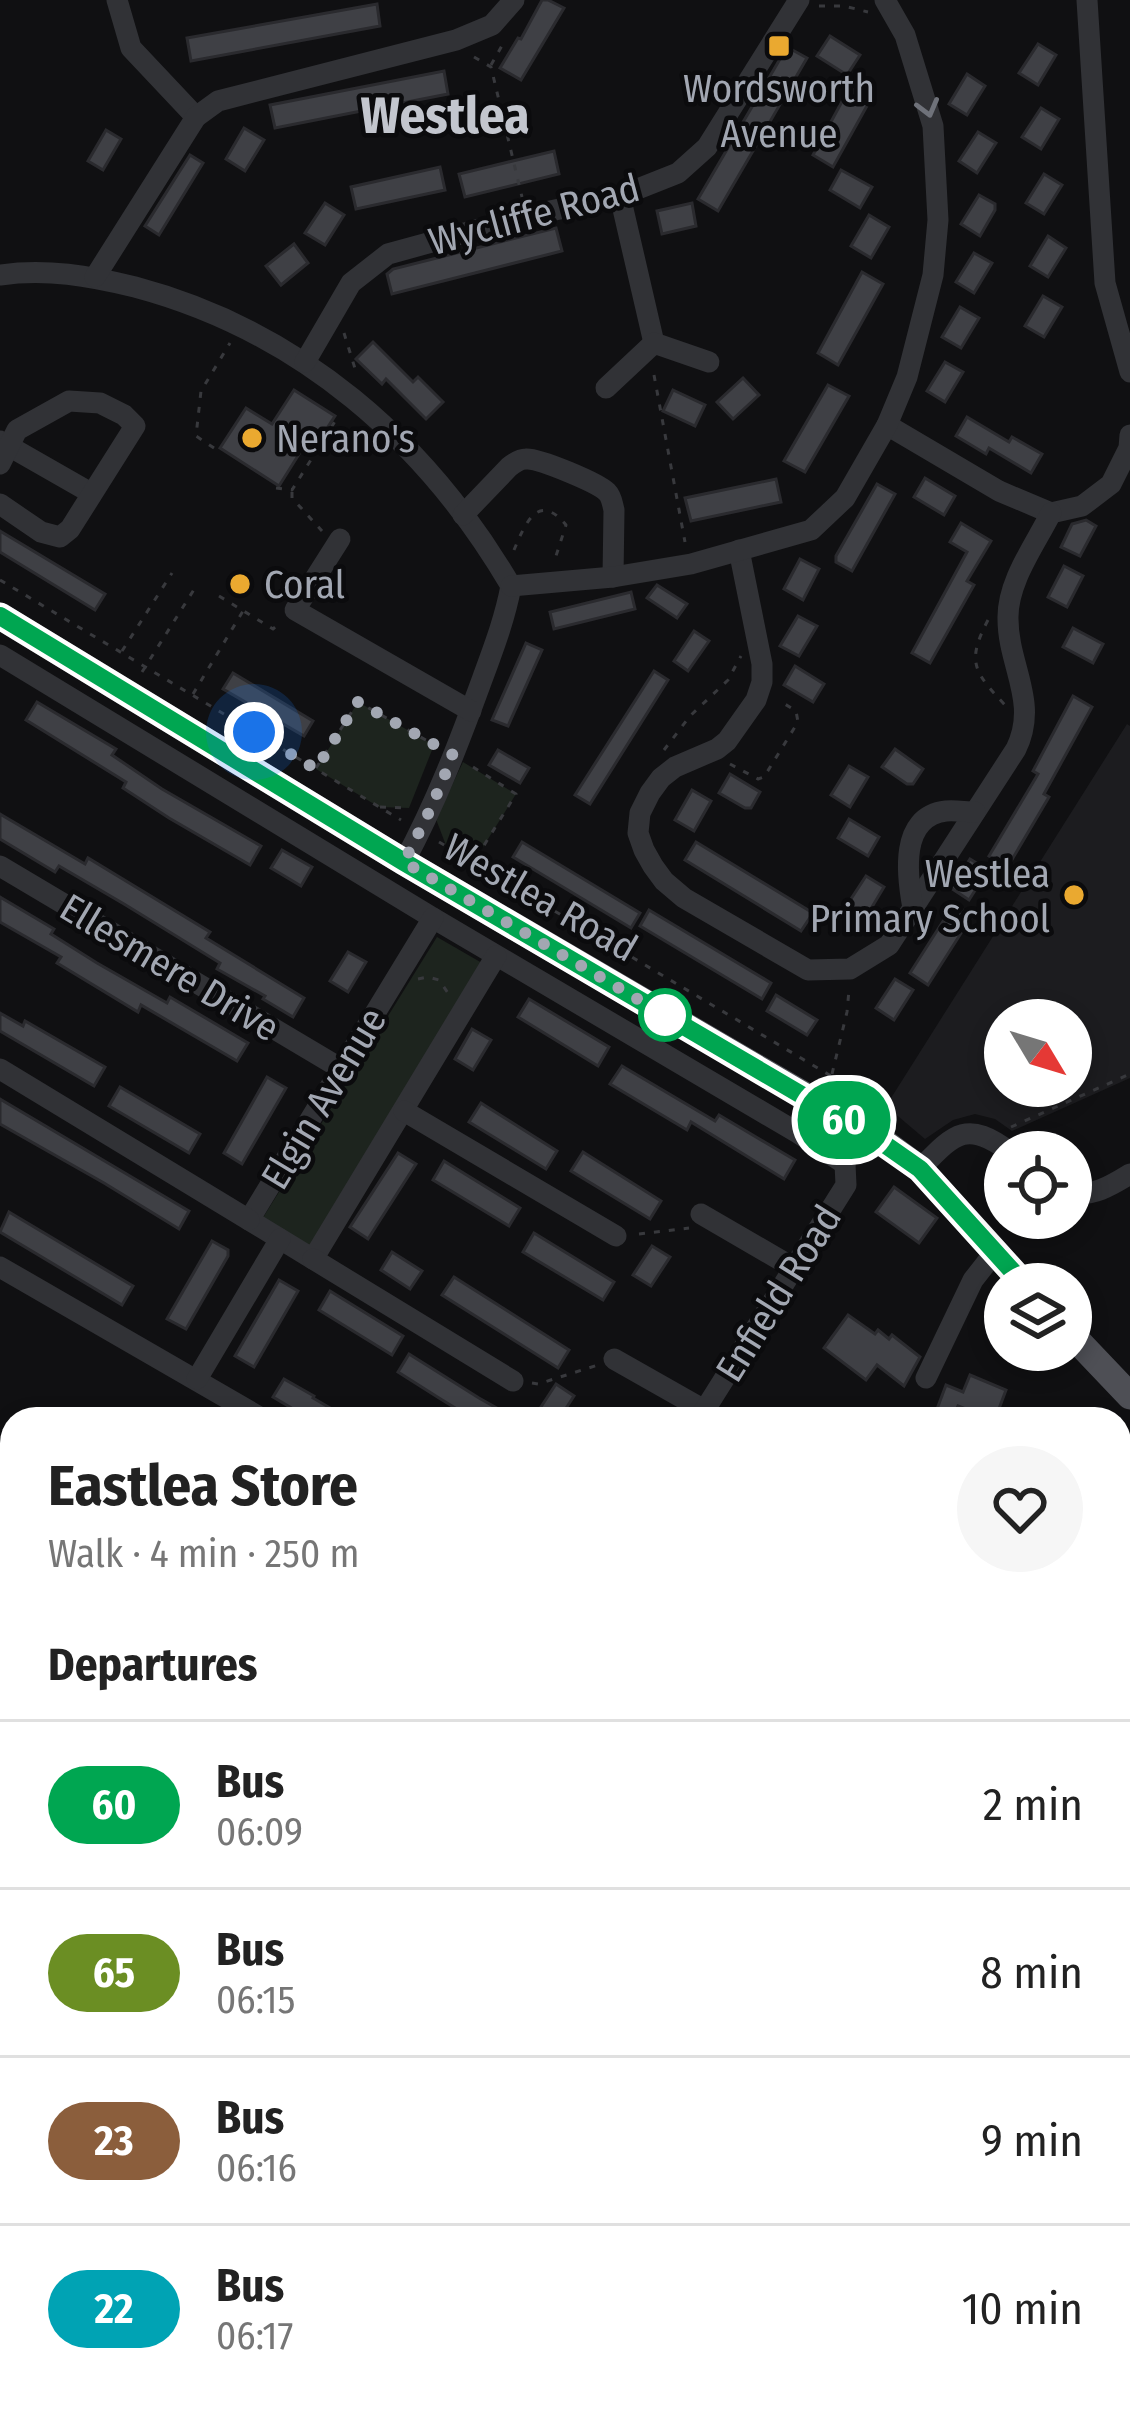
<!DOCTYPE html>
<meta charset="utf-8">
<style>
:root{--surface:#fff;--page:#f6f6f6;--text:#222;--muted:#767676;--line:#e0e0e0}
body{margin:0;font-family:"Fira Sans Condensed",sans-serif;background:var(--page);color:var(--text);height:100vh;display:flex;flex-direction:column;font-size:45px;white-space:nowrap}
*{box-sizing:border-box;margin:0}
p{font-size:39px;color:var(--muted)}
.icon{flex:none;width:66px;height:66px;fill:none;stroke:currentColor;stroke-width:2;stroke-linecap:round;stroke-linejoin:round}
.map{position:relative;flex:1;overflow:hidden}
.sheet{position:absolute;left:0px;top:1407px;width:1131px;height:1008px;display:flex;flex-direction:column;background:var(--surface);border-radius:36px 36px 0 0;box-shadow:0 6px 18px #0003}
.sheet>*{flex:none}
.badge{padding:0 24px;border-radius:39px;font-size:42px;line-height:78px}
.needle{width:78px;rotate:128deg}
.fabs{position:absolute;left:984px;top:999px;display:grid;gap:24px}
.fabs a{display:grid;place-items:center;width:108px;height:108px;border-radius:50%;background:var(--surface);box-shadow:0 6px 18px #0003;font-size:60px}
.you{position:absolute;width:60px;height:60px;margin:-30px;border:9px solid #fff;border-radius:50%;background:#1a73e8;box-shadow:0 0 0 18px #1a73e833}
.map>.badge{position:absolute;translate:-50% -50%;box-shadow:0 0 0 6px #fff}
h2{padding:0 48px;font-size:45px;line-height:108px}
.round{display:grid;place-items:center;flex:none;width:126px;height:126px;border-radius:63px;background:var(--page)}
.head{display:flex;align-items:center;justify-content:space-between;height:204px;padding:0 48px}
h1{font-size:57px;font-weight:700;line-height:90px}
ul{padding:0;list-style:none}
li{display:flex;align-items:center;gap:36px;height:168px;padding:0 48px;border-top:3px solid var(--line)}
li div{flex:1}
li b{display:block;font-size:45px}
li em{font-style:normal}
li .badge{min-width:132px;font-weight:700;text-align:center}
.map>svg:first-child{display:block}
.built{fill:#1c1c1f;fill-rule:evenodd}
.green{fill:#1d241e}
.building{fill:#3f4045;stroke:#2a2a2e;stroke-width:3}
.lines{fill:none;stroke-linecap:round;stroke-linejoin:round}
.path{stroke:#38393d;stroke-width:3;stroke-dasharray:6 9;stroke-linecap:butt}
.minor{stroke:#313236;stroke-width:21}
.major{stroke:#4e4f55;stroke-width:27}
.oneway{stroke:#6f727a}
.line-casing{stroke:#fff;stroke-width:27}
.line{stroke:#00a651;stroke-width:18}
.walk{stroke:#a2a7b2;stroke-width:12;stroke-dasharray:0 21.6}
.poi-dot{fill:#eaa930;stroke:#0b0b0d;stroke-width:4.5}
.stop-dot{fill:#fff;stroke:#00a651;stroke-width:6}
.labels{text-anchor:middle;stroke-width:9;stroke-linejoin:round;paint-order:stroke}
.poi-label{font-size:39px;fill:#a2a7b2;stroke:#0b0b0d;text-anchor:start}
.street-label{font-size:39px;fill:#a2a7b2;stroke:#0b0b0d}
.district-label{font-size:51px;font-weight:bold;fill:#c3c6ce;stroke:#0b0b0d}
</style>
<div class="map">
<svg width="1130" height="2415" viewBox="0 0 1130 2415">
<rect width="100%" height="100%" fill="#101012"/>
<g class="built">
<path d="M1127 724 1130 726V1078L1012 1131 995 1119 975 1114 953 1120 925 1139 886 1106ZM1005 1020H1071V1086H1005Z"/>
<polygon points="1119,1787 1130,1798 1130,2280 1119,2270"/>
<polygon points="743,2403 971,2403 967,2415 753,2415"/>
</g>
<g class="green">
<polygon points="358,702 434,745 409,808 379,807 316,769"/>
<polygon points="463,762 516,794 473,863 447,848 436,819"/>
<polygon points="437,937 482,963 308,1249 261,1221"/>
<polygon points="1130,1470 1130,1820 1119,1808 1119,1481"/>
<polygon points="12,1613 12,2403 124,2403 116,2415 0,2415 0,1644"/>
<polygon points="168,2403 580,2403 582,2415 159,2415"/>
</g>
<g class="building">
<polygon points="542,0 548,0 564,8 521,80 500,68 518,38 521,39"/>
<polygon points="377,4 380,26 191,61 187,38"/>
<polygon points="830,36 860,55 847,75 817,56"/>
<polygon points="1038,44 1056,55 1038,85 1019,73"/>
<polygon points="787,47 807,58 718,211 698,199"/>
<polygon points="444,71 448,94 275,128 270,105"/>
<polygon points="967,74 985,86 967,115 949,104"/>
<polygon points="852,83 873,95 833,167 813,155"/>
<polygon points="1041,108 1059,119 1041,149 1022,137"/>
<polygon points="244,128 264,140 245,171 226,159"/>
<polygon points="106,130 121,139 103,170 88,161"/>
<polygon points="978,132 996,143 977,173 959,161"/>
<polygon points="554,151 559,174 465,197 459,174"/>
<polygon points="190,155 203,163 159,235 145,226"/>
<polygon points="440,167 445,190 356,209 351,187"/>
<polygon points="841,170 872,187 860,208 830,190"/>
<polygon points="1044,174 1062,185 1044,214 1026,203"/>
<polygon points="979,195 995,204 995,210 980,236 961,224"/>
<polygon points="325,203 344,215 325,245 305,233"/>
<polygon points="692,203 696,226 662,234 657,211"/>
<polygon points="869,215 889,227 871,258 851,246"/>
<polygon points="556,228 562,251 392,294 387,274 393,269"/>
<polygon points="1048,236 1066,248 1048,277 1030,266"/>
<polygon points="294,244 308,263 281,285 266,266"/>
<polygon points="974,253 992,263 974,293 956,282"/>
<polygon points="862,272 883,284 838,365 818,353"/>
<polygon points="1043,296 1062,307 1044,337 1025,326"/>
<polygon points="960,307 979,318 961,348 942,337"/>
<polygon points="373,342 413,382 418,377 443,402 426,419 386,379 382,384 356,359"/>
<polygon points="945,362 963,372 945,402 927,391"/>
<polygon points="743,378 759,395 733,419 717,402"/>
<polygon points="828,385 849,396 805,472 784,461"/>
<polygon points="294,390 335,416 314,448 306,443 279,486 220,448 246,408 272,424"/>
<polygon points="673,390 705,405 695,426 663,411"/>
<polygon points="967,417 1009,442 1012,437 1042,454 1031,473 989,448 986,454 956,436"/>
<polygon points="925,478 955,496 944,515 914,497"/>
<polygon points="776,479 781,502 691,521 685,498"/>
<polygon points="877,484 895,494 852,571 836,562 836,556"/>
<polygon points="1086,520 1096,526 1080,556 1061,547 1072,524"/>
<polygon points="961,523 991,541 967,581 974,585 930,663 912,653 967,552 950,542"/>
<polygon points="0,531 105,594 95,610 0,552"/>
<polygon points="800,559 819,569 803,600 784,589"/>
<polygon points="1064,566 1083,576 1067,607 1048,597"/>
<polygon points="657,585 687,604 677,618 647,598"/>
<polygon points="631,592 635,609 554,629 550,612"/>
<polygon points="798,616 817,626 799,656 780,646"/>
<polygon points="1073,628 1103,644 1093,663 1063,647"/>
<polygon points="694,631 709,641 688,671 674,661"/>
<polygon points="526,643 542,650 508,726 492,720"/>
<polygon points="795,666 824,684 813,702 784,685"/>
<polygon points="654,671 668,680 590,804 575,795"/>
<polygon points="233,673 313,721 304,736 223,689"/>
<polygon points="1073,696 1092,707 1044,794 1049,797 1007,868 989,856 1038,774 1033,771"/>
<polygon points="37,702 116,749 112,755 162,789 261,846 250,865 169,818 123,788 126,782 26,720"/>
<polygon points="895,749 923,769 913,784 907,784 882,767"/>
<polygon points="498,750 529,768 520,783 489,765"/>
<polygon points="849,766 868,777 850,807 831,795"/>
<polygon points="730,774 760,792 751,808 745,808 719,793"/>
<polygon points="692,790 711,801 694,831 675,820"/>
<polygon points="0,814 85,864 88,858 210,932 206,938 304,998 293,1017 263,999 265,996 217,969 220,963 124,904 59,866 55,872 0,839"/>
<polygon points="849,819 879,837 868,856 838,838"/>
<polygon points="522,842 640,913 631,928 513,857"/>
<polygon points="696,842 813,913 801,931 685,860"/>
<polygon points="282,850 312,867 301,886 271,868"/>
<polygon points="970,859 988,870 969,900 951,888"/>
<polygon points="866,876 884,887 866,917 847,905"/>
<polygon points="0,897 54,929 51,934 97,963 167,1003 170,997 248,1043 237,1061 141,1005 138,1012 57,963 61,957 0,922"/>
<polygon points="954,904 972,916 928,985 910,973"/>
<polygon points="649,910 771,983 762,999 640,926"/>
<polygon points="348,952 366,962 348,992 330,981"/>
<polygon points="895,979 913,990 894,1020 876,1008"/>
<polygon points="776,995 817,1020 807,1035 767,1011"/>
<polygon points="529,999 609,1047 598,1066 518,1017"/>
<polygon points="0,1013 23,1026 25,1021 105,1067 94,1086 0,1031"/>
<polygon points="472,1029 491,1040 473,1070 455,1059"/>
<polygon points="622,1066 715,1121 719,1115 795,1160 784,1179 691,1122 687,1130 610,1084"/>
<polygon points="267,1077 286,1088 242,1164 224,1153"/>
<polygon points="120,1087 200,1134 189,1153 109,1106"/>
<polygon points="0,1099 189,1211 179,1229 104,1183 0,1124"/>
<polygon points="481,1103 557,1151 546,1169 469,1122"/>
<polygon points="583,1152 661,1201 650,1219 571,1171"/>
<polygon points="398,1153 416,1164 368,1239 350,1227"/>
<polygon points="444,1161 520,1208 509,1226 433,1180"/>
<polygon points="894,1187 937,1218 919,1243 876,1212"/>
<polygon points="9,1212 133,1286 122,1305 0,1232"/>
<polygon points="534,1233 614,1282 603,1300 523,1252"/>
<polygon points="212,1241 228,1250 228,1256 186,1329 167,1319"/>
<polygon points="652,1246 670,1257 651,1286 633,1275"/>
<polygon points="392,1252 422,1271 410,1289 381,1270"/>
<polygon points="454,1277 569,1350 558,1368 442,1295"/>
<polygon points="279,1280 298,1291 254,1367 235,1356"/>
<polygon points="330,1291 403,1336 392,1355 319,1310"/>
<polygon points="848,1315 875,1334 878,1330 889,1339 892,1335 920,1357 904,1386 877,1365 866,1380 824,1348"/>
<polygon points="409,1354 479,1398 516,1419 473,1419 439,1398 398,1372"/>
<polygon points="970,1375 1006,1390 997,1414 988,1411 986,1417 958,1406 954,1415 937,1409 946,1385 963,1392"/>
<polygon points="284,1379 314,1396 313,1398 349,1419 310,1419 273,1397"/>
<polygon points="556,1384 574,1396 559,1419 533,1419"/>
</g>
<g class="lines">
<g class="path">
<polyline points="819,6 844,6 868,12"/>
<polyline points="474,57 491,67 522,197"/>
<polyline points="491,65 504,42"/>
<polyline points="344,333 357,375"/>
<polyline points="654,375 685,542"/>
<polyline points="214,448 196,436 201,391 230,343"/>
<polyline points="276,488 292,490 339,415"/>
<polyline points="292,492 292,498 322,531"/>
<path d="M514 550C525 524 538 491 566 525L555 559"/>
<polyline points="0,580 401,820"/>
<polyline points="219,596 273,629 280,623"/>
<path d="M988 620C966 662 974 672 1005 705"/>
<polyline points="122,651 172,573"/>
<polyline points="142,672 195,588"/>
<polyline points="193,694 243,611"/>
<polyline points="664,750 690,716 728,680 741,656"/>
<polyline points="730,764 758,779 764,777 798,722 796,711 780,701"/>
<polyline points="473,767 516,794 473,863"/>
<polyline points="316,768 358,702 433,744"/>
<polyline points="380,807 406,808"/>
<polyline points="439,842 831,1076 876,1104 892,1118"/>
<polyline points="418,979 428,977 439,980 448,993"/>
<polyline points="832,1074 847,1012 849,990"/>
<polyline points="1011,1127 1130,1074"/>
<polyline points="639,1234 689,1228"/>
<polyline points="532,1383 538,1384 598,1365"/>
<polyline points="0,2089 12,2087"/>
<polyline points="623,2403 627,2415"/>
<polyline points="111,2415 119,2403"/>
<polyline points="124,2415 132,2403"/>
</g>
<g class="minor">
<polyline points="117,0 131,48 196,117"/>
<polyline points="1087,0 1105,283 1130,372"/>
<polyline points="620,196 654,343"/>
<path d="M0 275C46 268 90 276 135 287 300 331 426 441 511 586 505 618 494 647 483 677 460 740 436 803 404 862"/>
<polyline points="95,277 196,117 218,101 456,40 492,25 514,0"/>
<polyline points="305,362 351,283 388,254 527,216 620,196 678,173 707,147 799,0"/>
<polyline points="606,388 654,343 709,362"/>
<polyline points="887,425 999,491 1051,513 1082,506 1111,484 1129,448 1130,435"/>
<polyline points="0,441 91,493"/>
<polyline points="0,464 17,430 69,401 100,403 124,415 135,426 70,529 60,537 41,532 0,504"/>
<path d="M463 515 509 467C514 463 520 459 526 459 539 458 598 483 607 492 612 497 612 503 614 510L613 577"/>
<polyline points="340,539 295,610 471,711"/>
<path d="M739 550 762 664V682L756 700 727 741 717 749 675 767 661 778 650 793 640 813 638 833 644 850 653 866 664 881 684 898 808 970 850 969 889 945 1016 749C1039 702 1008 666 1008 619 1007 582 1035 545 1051 513"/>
<polyline points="511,586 613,577 691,564 811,530 845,498 887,425 907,377 933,275 938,220 933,126 905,35 885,0"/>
<polyline points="0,655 433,918 798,1133 845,1164"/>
<polyline points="0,866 340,1068"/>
<path d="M913 908C907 876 899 816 946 811 955 810 966 812 975 812"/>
<polyline points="433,918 249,1220 313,1259 496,956"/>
<polyline points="0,1069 249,1220"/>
<polyline points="404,1111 616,1236"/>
<path d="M920 1169C954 1134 966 1119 1010 1152"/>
<path d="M1071 1193C1093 1197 1112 1185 1130 1174"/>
<polyline points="701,1214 794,1268"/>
<polyline points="313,1259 513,1381"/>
<polyline points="0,1267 263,1419"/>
<polyline points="614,1359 704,1410"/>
<polyline points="926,1378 973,1280 995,1252"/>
<polyline points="197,1379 280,1239"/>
<polyline points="699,1419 846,1185 845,1164"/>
<polyline points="1119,1477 1130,1467"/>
<polyline points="1130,2061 1126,2064 1122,2081 1130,2096"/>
<polyline points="1119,2126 1130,2135"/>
<polyline points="1119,2182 1130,2191"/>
<polyline points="1119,2239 1130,2247"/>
<polyline points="694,2403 701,2415"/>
<polyline points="1083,2403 1100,2415"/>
<polyline points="1049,2415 1058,2403"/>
</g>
<g class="major">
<polyline points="0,616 404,862 881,1140 920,1169 1024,1284"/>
<polyline points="1071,1334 1130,1396"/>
</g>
</g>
<defs><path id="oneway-chevron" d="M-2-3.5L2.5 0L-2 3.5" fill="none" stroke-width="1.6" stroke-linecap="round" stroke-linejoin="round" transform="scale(3)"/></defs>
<use class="oneway" href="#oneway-chevron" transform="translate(928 108) rotate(75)"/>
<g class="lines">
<g class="line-casing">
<polyline id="line" points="0,616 404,862 880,1141 920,1169 1024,1284"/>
</g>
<use href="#line" class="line"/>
<polyline class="walk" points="254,732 316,769 358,702 453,755 431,808 404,862 665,1015"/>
</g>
<g class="poi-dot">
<rect x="767" y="34" width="24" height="24" rx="6"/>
<circle cx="252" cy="438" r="12"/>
<circle cx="240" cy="584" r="12"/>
<circle cx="1074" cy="895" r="12"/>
</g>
<circle class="stop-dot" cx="665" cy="1015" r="24"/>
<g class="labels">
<g class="poi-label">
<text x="779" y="102" text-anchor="middle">Wordsworth<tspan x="779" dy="45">Avenue</tspan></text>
<text x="276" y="452">Nerano's</text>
<text x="264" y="598">Coral</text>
<text x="1050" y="887" text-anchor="end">Westlea<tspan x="1050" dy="45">Primary School</tspan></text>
</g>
<g class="street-label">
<text transform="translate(534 214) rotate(-15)" y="14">Wycliffe Road</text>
<text transform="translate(541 897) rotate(30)" y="14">Westlea Road</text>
<text transform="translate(170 967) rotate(31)" y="14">Ellesmere Drive</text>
<text transform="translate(323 1098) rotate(-59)" y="14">Elgin Avenue</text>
<text transform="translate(778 1293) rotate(-58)" y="14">Enfield Road</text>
</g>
<g class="district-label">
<text x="445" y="133">Westlea</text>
</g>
</g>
</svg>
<div class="fabs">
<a><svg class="needle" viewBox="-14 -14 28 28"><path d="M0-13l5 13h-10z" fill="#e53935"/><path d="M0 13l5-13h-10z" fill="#767676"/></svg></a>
<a><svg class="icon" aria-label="locate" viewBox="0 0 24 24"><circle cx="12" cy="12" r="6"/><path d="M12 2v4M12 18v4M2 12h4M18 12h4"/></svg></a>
<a><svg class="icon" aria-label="layers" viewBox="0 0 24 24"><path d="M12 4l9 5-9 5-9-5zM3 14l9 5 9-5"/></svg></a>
</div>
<div class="you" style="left:254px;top:732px"></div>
<b class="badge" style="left:844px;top:1120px;background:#00a651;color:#fff">60</b>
<section class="sheet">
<div class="head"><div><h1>Eastlea Store</h1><p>Walk · 4 min · 250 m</p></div><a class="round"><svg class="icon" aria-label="heart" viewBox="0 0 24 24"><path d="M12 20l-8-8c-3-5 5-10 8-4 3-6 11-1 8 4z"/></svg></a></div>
<h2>Departures</h2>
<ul>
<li><span class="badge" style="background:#00a651;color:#fff">60</span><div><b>Bus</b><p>06:09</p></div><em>2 min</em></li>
<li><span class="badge" style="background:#6b8e23;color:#fff">65</span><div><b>Bus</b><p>06:15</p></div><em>8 min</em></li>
<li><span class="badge" style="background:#8b5e3c;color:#fff">23</span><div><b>Bus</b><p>06:16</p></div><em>9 min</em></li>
<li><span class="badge" style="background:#00a3b4;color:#fff">22</span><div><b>Bus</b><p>06:17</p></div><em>10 min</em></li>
</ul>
</section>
</div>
